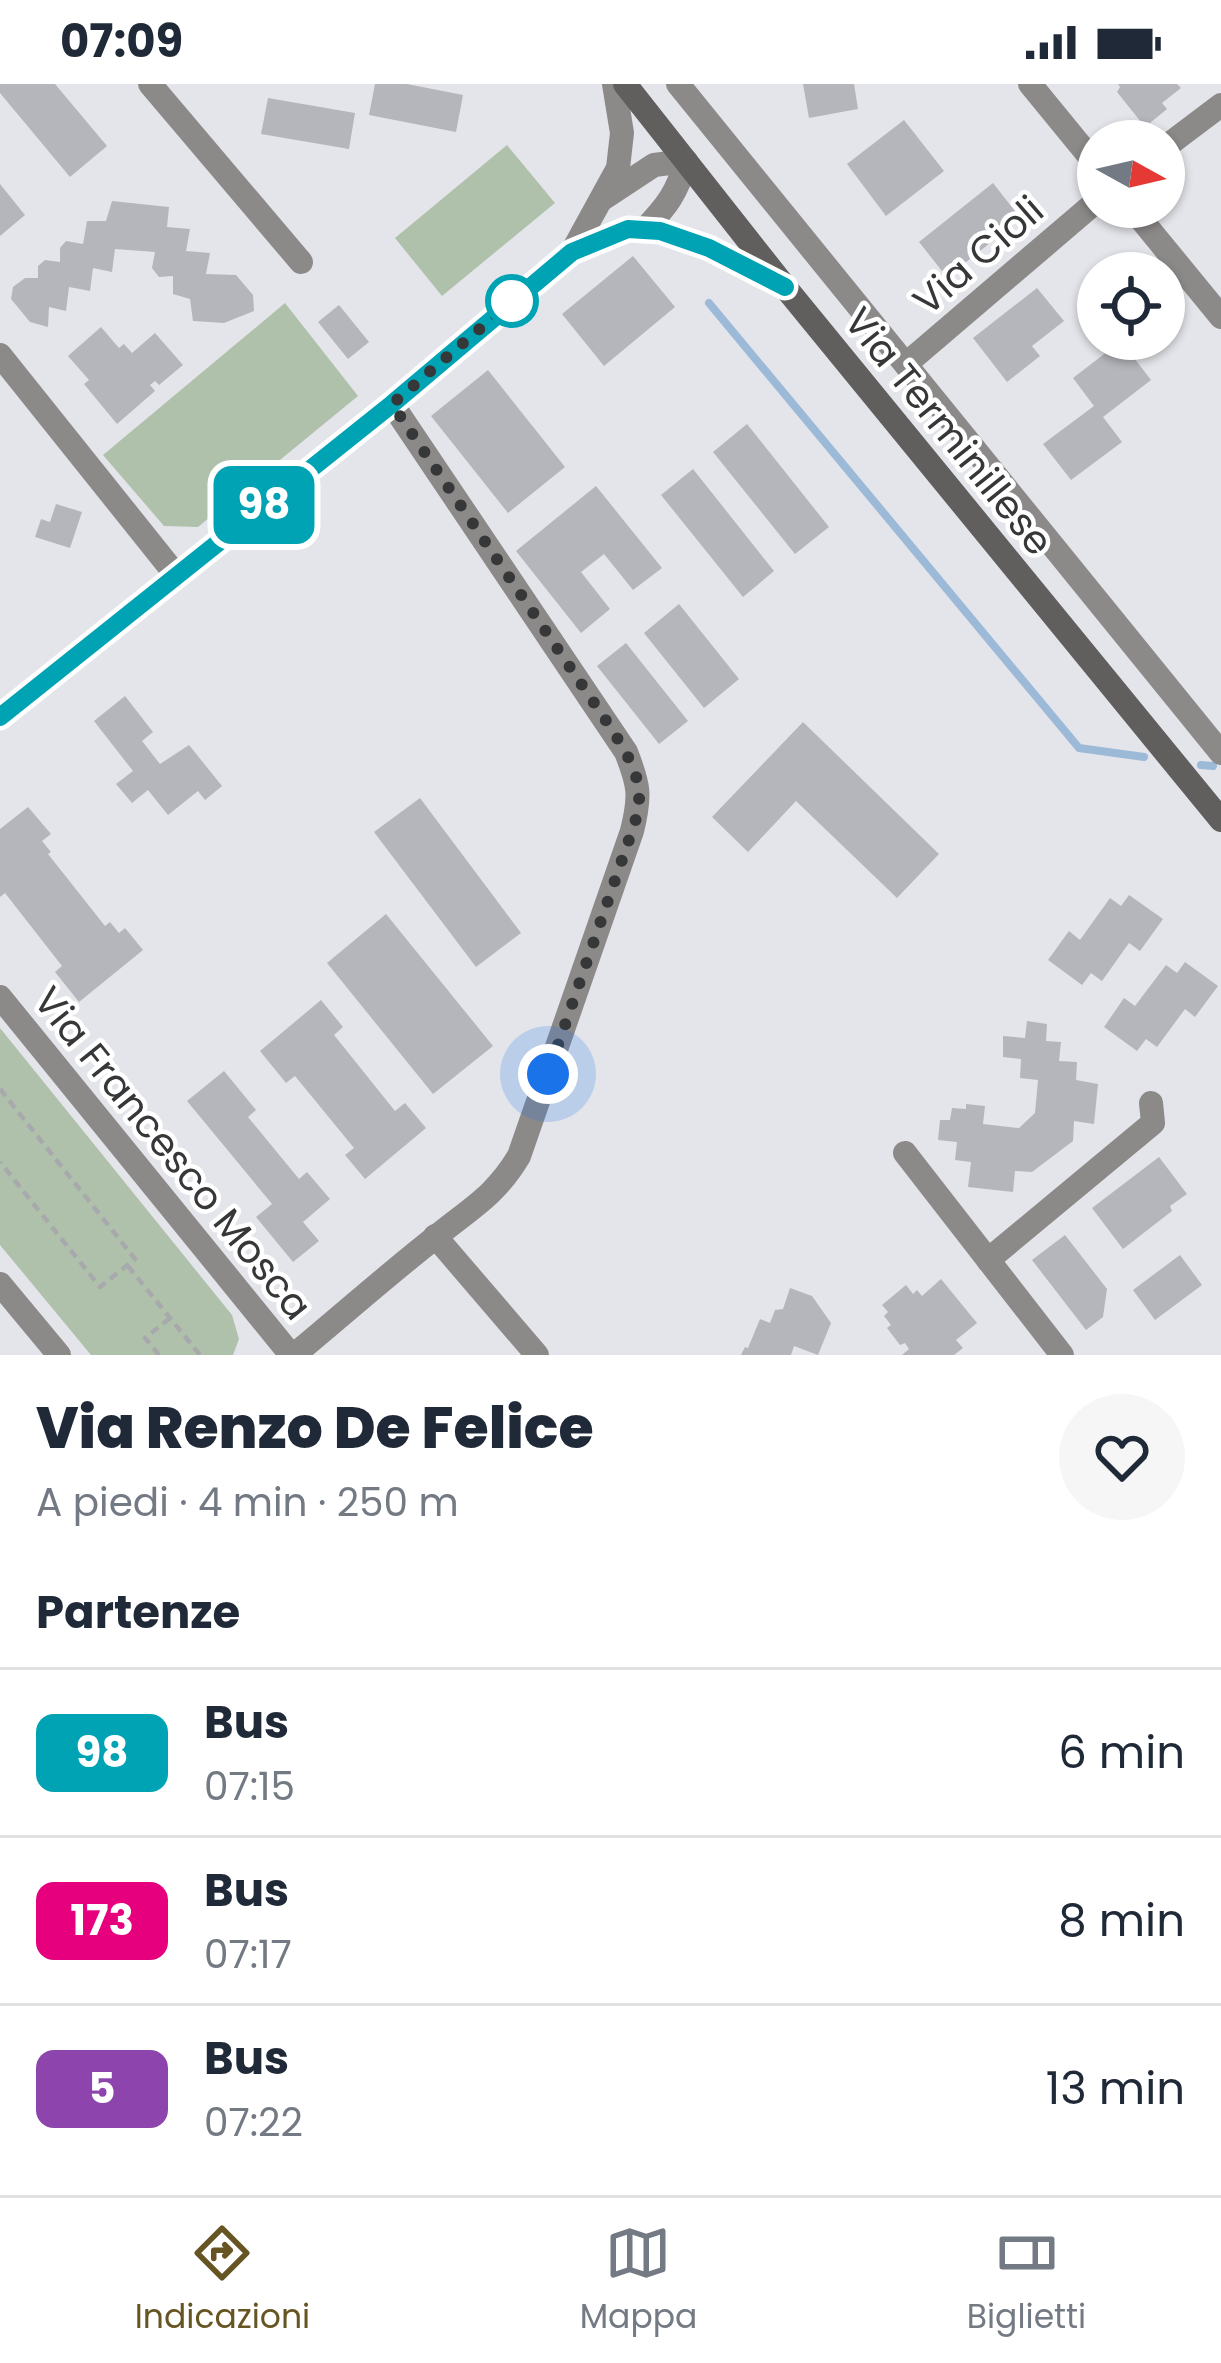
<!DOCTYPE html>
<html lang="it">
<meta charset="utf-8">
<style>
:root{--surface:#fff;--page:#f6f6f7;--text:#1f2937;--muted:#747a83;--line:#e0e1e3;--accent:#652}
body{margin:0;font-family:Poppins,sans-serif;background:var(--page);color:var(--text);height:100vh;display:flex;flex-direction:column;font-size:45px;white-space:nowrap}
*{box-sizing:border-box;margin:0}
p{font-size:39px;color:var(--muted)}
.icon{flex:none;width:66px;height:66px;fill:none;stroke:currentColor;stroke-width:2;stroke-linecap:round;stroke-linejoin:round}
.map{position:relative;height:1271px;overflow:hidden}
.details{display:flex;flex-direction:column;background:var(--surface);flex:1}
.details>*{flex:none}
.badge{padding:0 24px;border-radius:18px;font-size:42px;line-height:78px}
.needle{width:78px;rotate:98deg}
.fabs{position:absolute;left:1077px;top:36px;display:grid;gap:24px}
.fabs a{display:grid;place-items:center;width:108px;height:108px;border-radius:50%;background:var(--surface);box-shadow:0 3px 9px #0004;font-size:60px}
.you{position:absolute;width:60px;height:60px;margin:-30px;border:9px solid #fff;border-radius:50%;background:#1a73e8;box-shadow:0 0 0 18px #1a73e833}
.map>.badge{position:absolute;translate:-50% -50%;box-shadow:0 0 0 6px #fff}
h2{padding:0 36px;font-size:45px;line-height:108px}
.round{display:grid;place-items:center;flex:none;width:126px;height:126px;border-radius:63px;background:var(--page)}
.summary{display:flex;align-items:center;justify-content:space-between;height:204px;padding:0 36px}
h1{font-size:57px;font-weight:800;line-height:90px}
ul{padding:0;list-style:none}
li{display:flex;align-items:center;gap:36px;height:168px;padding:0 36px;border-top:3px solid var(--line)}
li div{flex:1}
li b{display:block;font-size:45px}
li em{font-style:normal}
li .badge{min-width:132px;font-weight:700;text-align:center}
.status{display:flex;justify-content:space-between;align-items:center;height:84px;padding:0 60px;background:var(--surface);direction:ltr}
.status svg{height:33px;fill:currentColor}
.dock{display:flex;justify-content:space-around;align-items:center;height:168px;border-top:3px solid var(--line);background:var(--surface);font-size:33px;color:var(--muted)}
.dock a{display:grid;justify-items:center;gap:6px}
.dock .current{color:var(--accent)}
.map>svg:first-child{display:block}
.green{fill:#afc1ab}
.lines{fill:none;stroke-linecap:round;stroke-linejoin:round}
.stream{stroke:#9db9d8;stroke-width:8}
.building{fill:#b5b6bb}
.path{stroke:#a8a9ac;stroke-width:4.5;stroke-dasharray:9 6;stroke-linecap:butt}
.street{stroke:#8c8989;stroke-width:24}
.secondary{stroke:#615e5e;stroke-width:24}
.line-casing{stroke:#fff;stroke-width:27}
.line{stroke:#00a3b4;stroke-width:18}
.walk{stroke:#363738;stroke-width:12;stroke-dasharray:0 21.6}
.stop-dot{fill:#fff;stroke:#00a3b4;stroke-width:6}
.labels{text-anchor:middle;stroke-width:9;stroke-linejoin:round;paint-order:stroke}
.street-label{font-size:39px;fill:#363738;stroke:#fff}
</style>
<div class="status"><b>07:09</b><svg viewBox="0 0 49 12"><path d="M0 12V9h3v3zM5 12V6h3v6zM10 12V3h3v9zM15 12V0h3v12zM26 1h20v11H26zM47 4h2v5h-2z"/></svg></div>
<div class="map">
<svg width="1221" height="1271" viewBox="0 0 1221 1271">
<rect width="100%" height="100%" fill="#e4e5ea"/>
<g class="green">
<polygon points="507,61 555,119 442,212 395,154"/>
<polygon points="285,219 358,312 198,443 164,442 103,371"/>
<polygon points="0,944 232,1231 239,1255 233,1271 91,1271 0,1161"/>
</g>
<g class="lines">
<g class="stream">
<polyline points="709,219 1079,664 1144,673"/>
<polyline points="1201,681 1213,682"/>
</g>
</g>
<g class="building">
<polygon points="0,0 55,0 107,62 70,93 0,9"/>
<polygon points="375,0 407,0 463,11 456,48 369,31"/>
<polygon points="803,0 854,0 858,25 809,34"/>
<polygon points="1118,0 1177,0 1181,4 1162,19 1167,25 1145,43 1117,8 1120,3"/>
<polygon points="268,14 355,29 349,65 261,50"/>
<polygon points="904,36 944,87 886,132 847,80"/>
<polygon points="993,99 1018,131 1006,141 1009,144 956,186 951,179 942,187 919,158"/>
<polygon points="0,100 25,131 0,152"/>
<polygon points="112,117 169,123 167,143 190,145 186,167 210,169 206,190 236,191 253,211 254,227 224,239 193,237 190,215 173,210 173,192 159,193 152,184 155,168 115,165 112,188 93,184 90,207 69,203 66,227 49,223 48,243 30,238 11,215 13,203 25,194 38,194 38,182 45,176 60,178 60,164 66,157 83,160 87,137 106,137"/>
<polygon points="633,172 675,223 604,282 562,230"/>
<polygon points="1037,204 1064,237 1032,262 1040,272 1007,298 973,254"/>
<polygon points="339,221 369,258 348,275 318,238"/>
<polygon points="101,243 119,264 124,260 132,269 155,249 183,281 159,301 155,297 150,301 155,307 117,340 84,300 89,296 68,272"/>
<polygon points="1121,257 1151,296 1103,333 1122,358 1071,396 1043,360 1094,322 1073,294"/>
<polygon points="488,286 565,383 508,429 431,332"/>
<polygon points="747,340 829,443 795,470 713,368"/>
<polygon points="693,385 774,487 743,513 661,411"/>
<polygon points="596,402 662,484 633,506 604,470 581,488 610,525 581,549 516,467"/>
<polygon points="56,420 82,428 70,464 35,453 41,435 50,438"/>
<polygon points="679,520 739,595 704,624 644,549"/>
<polygon points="626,559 688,637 659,660 597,582"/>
<polygon points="125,612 153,648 142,657 160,680 189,661 222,702 205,716 198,707 168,731 148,706 132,719 116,700 133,687 94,637"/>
<polygon points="803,638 939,770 897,814 796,717 748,768 712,733"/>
<polygon points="420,714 521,849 476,883 374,748"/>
<polygon points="28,723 51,750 42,757 51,768 48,770 105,842 110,838 119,849 125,844 143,866 79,918 55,888 62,882 5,809 0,813 0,745"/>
<polygon points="1129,811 1163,835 1140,867 1129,859 1102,897 1091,889 1082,901 1048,876 1069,847 1080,856 1110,814 1121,822"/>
<polygon points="386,830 493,962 433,1010 327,879"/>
<polygon points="1185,878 1218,902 1195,933 1185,925 1157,963 1146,955 1137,967 1104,943 1124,914 1135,922 1166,881 1177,889"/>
<polygon points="321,916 343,943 334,951 395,1027 405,1019 426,1044 365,1095 345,1071 354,1064 295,992 286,999 260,967"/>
<polygon points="1027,937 1047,940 1046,957 1061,958 1059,977 1077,978 1076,996 1098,1000 1094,1040 1074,1037 1073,1057 1032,1088 1015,1087 1013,1108 968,1103 971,1078 955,1076 957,1058 938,1056 940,1036 950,1036 952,1024 966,1025 966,1020 985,1022 983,1040 1019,1044 1035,1029 1038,996 1020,994 1021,975 1003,973 1003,952 1025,954"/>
<polygon points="224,987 256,1026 248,1033 299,1095 307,1088 330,1115 303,1138 319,1157 293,1178 256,1133 272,1120 187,1017"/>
<polygon points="1159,1073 1187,1110 1170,1122 1172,1127 1123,1165 1092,1124"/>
<polygon points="1065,1151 1107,1205 1103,1233 1086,1246 1032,1176"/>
<polygon points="1180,1171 1202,1201 1155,1236 1133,1206"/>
<polygon points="941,1195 977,1239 956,1256 963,1264 954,1271 902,1271 909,1265 905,1259 900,1261 887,1244 891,1241 884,1232 888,1228 882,1221 906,1201 913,1210 917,1206 922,1212"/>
<polygon points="790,1204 812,1212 831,1239 818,1271 794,1262 791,1271 741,1271 745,1263 748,1264 760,1235 770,1239 775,1226 783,1225"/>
</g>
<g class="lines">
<g class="path">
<polyline points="0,1005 135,1175 100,1203 0,1078"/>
<polyline points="128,1182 200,1271"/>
<polyline points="159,1271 145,1254 170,1234"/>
</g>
<g class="street">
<polyline points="150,0 301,178"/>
<polyline points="678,0 1221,669"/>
<polyline points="1030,0 1098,83"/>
<polyline points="1164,64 1221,21"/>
<path d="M604 114 654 81 686 77C677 109 667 122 644 146"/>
<polyline points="1131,123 1221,233"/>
<path d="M572 168C590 162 607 151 625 146 668 135 747 184 785 203"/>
<polyline points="0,271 176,491"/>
<polyline points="906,280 1098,116"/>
<polyline points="0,633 392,320 572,168 618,84 622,49 614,0"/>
<polyline points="0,913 291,1271"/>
<polyline points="905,1069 1062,1271"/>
<polyline points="435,1152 537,1271"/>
<polyline points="988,1176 1153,1039 1151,1019"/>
<polyline points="0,1200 59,1271"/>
<path d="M294 1271C340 1233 385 1193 432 1156 469 1125 494 1114 519 1072L632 747C641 711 639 701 626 668L392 320"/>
</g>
<polyline class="secondary" points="625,0 785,203 1221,736"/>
</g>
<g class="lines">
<g class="line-casing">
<polyline id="line" points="0,633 392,320 572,168 628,145 660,147 709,164 785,203"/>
</g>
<use href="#line" class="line"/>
<path class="walk" d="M512 217 392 320 605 635C620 659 641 687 639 717 639 727 635 738 632 747L548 990"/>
</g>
<circle class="stop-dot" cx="512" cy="217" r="24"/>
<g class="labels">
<g class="street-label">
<text transform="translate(978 171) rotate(-41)" y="14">Via Cioli</text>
<text transform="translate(949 347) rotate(51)" y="14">Via Terminillese</text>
<text transform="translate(173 1069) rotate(51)" y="14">Via Francesco Mosca</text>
</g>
</g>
</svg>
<div class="fabs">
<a><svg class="needle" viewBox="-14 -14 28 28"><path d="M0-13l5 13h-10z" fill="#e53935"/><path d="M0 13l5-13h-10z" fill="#747a83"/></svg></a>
<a><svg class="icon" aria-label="locate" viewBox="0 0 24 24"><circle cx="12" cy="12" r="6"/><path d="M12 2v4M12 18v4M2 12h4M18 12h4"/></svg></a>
</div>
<div class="you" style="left:548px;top:990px"></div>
<b class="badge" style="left:264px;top:421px;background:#00a3b4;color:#fff">98</b>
</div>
<section class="details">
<div class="summary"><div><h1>Via Renzo De Felice</h1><p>A piedi · 4 min · 250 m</p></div><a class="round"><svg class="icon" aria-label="heart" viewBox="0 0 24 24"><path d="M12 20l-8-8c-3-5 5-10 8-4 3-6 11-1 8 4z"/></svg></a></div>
<h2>Partenze</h2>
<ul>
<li><span class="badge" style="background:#00a3b4;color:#fff">98</span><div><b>Bus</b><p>07:15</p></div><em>6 min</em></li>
<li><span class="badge" style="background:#e6007e;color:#fff">173</span><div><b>Bus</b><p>07:17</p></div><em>8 min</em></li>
<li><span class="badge" style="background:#8e44ad;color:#fff">5</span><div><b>Bus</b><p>07:22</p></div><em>13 min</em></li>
</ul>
</section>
<nav class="dock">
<a class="current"><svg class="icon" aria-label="directions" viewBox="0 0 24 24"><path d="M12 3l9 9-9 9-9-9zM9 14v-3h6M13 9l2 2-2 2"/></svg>Indicazioni</a>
<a><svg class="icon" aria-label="map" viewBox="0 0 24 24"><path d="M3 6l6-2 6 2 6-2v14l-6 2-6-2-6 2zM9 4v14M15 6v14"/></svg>Mappa</a>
<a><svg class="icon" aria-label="tickets" viewBox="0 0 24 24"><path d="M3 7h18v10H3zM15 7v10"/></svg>Biglietti</a>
</nav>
